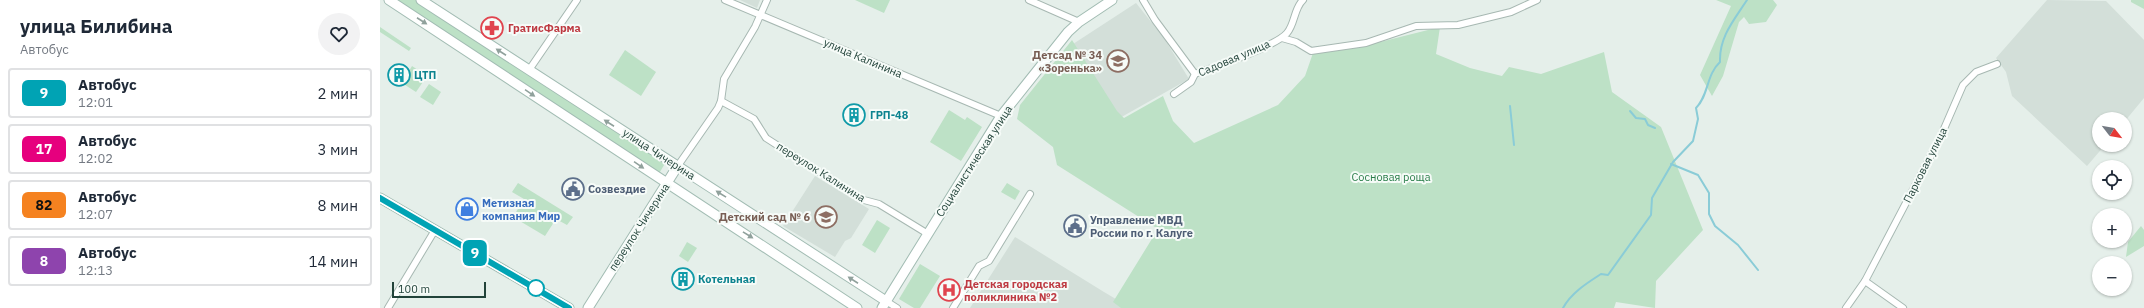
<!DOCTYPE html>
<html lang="ru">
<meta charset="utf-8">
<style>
:root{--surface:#fff;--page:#f2f2f3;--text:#1f2937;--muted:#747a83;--line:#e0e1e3}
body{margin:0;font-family:"IBM Plex Sans",sans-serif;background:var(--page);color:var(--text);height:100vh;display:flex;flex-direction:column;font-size:15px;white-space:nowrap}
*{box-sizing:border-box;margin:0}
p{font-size:13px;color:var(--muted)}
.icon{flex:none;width:22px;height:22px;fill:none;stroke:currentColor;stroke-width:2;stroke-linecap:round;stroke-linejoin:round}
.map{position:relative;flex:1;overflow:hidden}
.sheet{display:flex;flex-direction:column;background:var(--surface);width:380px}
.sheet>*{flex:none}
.badge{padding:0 8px;border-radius:6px;font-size:14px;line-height:26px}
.needle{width:26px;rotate:121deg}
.controls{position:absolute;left:1712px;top:112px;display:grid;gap:8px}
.controls a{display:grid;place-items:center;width:40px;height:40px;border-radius:50%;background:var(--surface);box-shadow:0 1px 3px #0004;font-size:20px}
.scale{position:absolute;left:12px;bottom:10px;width:94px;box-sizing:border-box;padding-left:4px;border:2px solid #22433a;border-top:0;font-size:11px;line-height:14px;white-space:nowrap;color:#22433a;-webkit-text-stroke:3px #f6fbf8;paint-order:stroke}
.map>.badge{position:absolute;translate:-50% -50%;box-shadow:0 0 0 2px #fff}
.round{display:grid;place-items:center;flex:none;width:42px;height:42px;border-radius:21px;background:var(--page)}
.overview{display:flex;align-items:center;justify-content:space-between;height:68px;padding:0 20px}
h1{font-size:19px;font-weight:800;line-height:30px}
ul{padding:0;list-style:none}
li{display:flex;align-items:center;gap:12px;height:50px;margin:0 8px 6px;padding:0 12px;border:2px solid var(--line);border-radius:4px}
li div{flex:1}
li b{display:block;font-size:15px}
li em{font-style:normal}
li .badge{min-width:44px;font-weight:700;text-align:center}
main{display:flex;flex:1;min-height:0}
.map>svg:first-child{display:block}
.built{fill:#d3dfd9}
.green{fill:#bde1c6}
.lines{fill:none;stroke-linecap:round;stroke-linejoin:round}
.stream{stroke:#8accd7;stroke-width:2}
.street-casing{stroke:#a7b8b2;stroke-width:8}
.secondary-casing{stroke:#a2bcb3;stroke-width:11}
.street{stroke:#fff;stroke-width:6}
.secondary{stroke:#fff;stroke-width:9}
.oneway{fill:#90a19c}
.line-casing{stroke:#fff;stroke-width:9}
.line{stroke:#00a3b4;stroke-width:6}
.stop-dot{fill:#fff;stroke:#00a3b4;stroke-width:2}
.labels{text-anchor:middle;stroke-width:4;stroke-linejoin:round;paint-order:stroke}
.health-label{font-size:11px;font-weight:bold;fill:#be3a42;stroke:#f6fbf8;text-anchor:start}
.education-label{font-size:11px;font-weight:bold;fill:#785e54;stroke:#f6fbf8;text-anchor:end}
.street-label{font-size:11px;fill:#22433a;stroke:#f6fbf8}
.culture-label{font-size:11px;font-weight:bold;fill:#0d838f;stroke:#f6fbf8;text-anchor:start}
.park-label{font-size:11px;fill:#297d49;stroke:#f6fbf8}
.service-label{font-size:11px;font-weight:bold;fill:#4e5e75;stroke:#f6fbf8;text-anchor:start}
.shop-label{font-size:11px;font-weight:bold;fill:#366cbe;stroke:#f6fbf8;text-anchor:start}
</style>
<main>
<section class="sheet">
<div class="overview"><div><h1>улица Билибина</h1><p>Автобус</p></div><a class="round"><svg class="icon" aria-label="heart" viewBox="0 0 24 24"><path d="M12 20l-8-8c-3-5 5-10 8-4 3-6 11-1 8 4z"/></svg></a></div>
<ul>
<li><span class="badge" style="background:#00a3b4;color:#fff">9</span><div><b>Автобус</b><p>12:01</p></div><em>2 мин</em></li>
<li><span class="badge" style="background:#e6007e;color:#fff">17</span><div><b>Автобус</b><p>12:02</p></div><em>3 мин</em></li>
<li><span class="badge" style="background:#f58220;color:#111">82</span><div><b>Автобус</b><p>12:07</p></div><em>8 мин</em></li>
<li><span class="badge" style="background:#8e44ad;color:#fff">8</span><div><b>Автобус</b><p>12:13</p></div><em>14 мин</em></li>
</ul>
</section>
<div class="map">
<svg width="1764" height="308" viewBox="0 0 1764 308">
<rect width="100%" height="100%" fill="#e5efea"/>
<g class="built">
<polygon points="360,0 380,0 377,8"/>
<polygon points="1667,0 1726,1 1764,40 1764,98 1745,121 1745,119 1719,119 1719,145 1725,145 1707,166 1632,96 1626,72 1616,58"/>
<polygon points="756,3 784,38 809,79 713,133 690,46"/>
<polygon points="435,176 489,209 471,238 465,241 455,257 403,226"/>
<polygon points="635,237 724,292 751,308 590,308"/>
</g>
<g class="green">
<polygon points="9,0 43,0 287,160 277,177"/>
<polygon points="475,0 510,0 504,13"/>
<polygon points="1336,0 1393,0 1397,5 1386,22 1369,24 1364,17 1359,22 1343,76 1332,96 1320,75 1351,6"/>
<polygon points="1751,0 1764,0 1764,9 1751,2"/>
<polygon points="0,27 31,48 29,51 0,32"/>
<polygon points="1060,27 1056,54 1090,68 1122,76 1129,67 1161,74 1224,52 1232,92 1281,127 1323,230 1276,281 1275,308 1236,302 1234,308 741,308 733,302 778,229 677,165 673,147 637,119 640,105 692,40 737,111 744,118 783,96 793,121 814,143 898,105 925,76 933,53 988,45"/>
<polygon points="245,50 276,72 261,96 229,75"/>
<polygon points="32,66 47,76 36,92 22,83"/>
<polygon points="49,84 61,92 53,105 40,97"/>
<polygon points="569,110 585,120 587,117 602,127 581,161 550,142"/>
<polygon points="138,183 193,217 187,225 176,219 165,236 133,217 144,199 132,192"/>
<polygon points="627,183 640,191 635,200 621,192"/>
<polygon points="497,220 510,228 495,253 482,245"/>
<polygon points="1761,226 1764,230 1764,246 1746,257 1748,242"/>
<polygon points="307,242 317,248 308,262 299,256"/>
<polygon points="540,264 560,276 540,308 534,308 519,299"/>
</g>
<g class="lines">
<g class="stream">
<polyline points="1130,106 1134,145"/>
<polyline points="1250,111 1256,118 1265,119 1268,125 1275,128"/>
<polyline points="1291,164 1318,175 1329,193 1329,214 1335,226 1358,245 1378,270"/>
<path d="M1183 308C1191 293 1207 283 1221 274L1228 275 1271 215 1272 198 1293 162 1313 141 1318 119 1316 108C1329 95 1326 75 1340 62 1339 37 1354 20 1367 0"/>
</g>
<g class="street-casing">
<g id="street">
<polyline points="345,0 621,116"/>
<polyline points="649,0 699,22"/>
<polyline points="763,0 775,20 815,74"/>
<polyline points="902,38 916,42 931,51 986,43 1036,26 1078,25 1131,12 1157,0"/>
<polyline points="149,70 197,0"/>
<path d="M794 94 811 82 815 74C834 67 895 47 907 33 915 24 914 8 923 0"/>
<polyline points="341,101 374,119 386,138 436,170 484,200 499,204 548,234"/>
<polyline points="297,167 338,108 341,101 344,79 375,27 387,0"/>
<polyline points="1485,281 1523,308"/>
<polyline points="506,301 517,308"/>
<polyline points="8,308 55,230"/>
<polyline points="573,308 599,266 609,261 650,194"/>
<polyline points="1466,308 1485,281 1560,138 1583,85 1596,72 1617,64"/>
</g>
</g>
<g class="secondary-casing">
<g id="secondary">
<polyline points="9,0 477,308"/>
<polyline points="41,0 506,301"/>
<polyline points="0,198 189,308"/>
<polyline points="208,308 297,167"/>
<polyline points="502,308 621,116 688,32 699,22 732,0"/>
</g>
</g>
<use href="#street" class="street"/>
<use href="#secondary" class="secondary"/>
</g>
<defs><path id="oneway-solid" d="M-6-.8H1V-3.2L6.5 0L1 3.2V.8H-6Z"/></defs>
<g class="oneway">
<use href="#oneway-solid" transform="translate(42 21) rotate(33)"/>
<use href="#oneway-solid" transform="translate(121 52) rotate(-147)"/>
<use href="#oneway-solid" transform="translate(150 93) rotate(34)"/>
<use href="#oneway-solid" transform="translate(229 123) rotate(-147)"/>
<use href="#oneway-solid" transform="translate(259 165) rotate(34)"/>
<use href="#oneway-solid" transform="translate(341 194) rotate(-148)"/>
<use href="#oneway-solid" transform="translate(368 235) rotate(32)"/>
<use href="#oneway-solid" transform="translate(473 280) rotate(-147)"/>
</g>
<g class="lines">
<g class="line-casing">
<polyline id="line" points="0,198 189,308"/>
</g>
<use href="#line" class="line"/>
</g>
<defs>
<g id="pharmacy-ring" transform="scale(1.15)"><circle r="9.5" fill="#f6fbf8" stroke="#e0444e" stroke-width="1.5"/><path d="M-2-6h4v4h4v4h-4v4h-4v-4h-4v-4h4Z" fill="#e0444e"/></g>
<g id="school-ring" transform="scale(1.15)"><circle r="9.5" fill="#f6fbf8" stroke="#8d6e63" stroke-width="1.5"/><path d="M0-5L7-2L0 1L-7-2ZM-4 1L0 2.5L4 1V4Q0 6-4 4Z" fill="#8d6e63"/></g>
<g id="building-ring" transform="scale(1.15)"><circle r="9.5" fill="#f6fbf8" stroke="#0f9aa8" stroke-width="1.5"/><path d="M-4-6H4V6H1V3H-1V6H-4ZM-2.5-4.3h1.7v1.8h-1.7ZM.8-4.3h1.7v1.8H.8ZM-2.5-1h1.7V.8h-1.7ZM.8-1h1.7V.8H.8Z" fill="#0f9aa8"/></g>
<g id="civic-ring" transform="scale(1.15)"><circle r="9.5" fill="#f6fbf8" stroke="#5c6f8a" stroke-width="1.5"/><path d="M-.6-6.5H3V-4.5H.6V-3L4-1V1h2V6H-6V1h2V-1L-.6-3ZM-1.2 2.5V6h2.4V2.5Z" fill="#5c6f8a"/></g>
<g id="shop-ring" transform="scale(1.15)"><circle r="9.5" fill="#f6fbf8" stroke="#3f7fe0" stroke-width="1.5"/><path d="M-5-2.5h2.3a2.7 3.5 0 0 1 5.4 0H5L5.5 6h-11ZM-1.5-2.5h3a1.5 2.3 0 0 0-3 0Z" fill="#3f7fe0"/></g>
<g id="hospital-ring" transform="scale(1.15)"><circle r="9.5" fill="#f6fbf8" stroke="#e0444e" stroke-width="1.5"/><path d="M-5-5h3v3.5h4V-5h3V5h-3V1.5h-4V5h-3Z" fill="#e0444e"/></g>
</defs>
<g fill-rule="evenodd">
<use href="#pharmacy-ring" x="112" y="28"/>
<use href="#school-ring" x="738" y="61"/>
<use href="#building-ring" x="19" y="75"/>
<use href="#building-ring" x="474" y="115"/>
<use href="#civic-ring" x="193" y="189"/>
<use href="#shop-ring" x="87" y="209"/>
<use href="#school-ring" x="446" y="217"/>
<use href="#civic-ring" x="695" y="226"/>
<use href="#building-ring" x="303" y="279"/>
<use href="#hospital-ring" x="569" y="290"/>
</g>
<circle class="stop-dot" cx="156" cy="288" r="8"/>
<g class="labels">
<g class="health-label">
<text x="128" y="32">ГратисФарма</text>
<text x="584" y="288">Детская городская<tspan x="584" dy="13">поликлиника №2</tspan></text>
</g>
<g class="education-label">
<text x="722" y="59">Детсад № 34<tspan x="722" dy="13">«Зоренька»</tspan></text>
<text x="430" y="221">Детский сад № 6</text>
</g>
<g class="street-label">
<text transform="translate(483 58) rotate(23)" y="4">улица Калинина</text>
<text transform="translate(854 58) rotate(-23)" y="4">Садовая улица</text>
<text transform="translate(279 154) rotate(33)" y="4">улица Чичерина</text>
<text transform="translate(594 161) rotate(-57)" y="4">Социалистическая улица</text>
<text transform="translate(1545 165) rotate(-63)" y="4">Парковая улица</text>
<text transform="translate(441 172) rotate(32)" y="4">переулок Калинина</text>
<text transform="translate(259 227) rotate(-57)" y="4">переулок Чичерина</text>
</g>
<g class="culture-label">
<text x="34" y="79">ЦТП</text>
<text x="490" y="119">ГРП-48</text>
<text x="318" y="283">Котельная</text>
</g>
<g class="park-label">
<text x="1011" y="181">Сосновая роща</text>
</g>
<g class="service-label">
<text x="208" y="193">Созвездие</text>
<text x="710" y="224">Управление МВД<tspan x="710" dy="13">России по г. Калуге</tspan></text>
</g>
<g class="shop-label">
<text x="102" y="207">Метизная<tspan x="102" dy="13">компания Мир</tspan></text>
</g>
</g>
</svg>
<div class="controls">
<a><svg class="needle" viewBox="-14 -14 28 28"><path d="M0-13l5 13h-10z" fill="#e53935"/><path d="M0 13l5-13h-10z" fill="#747a83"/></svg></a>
<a><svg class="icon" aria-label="locate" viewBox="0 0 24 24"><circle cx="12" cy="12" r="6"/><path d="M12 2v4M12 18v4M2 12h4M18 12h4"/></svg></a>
<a>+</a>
<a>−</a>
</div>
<div class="scale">100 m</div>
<b class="badge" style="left:95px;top:253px;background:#00a3b4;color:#fff">9</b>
</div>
</main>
